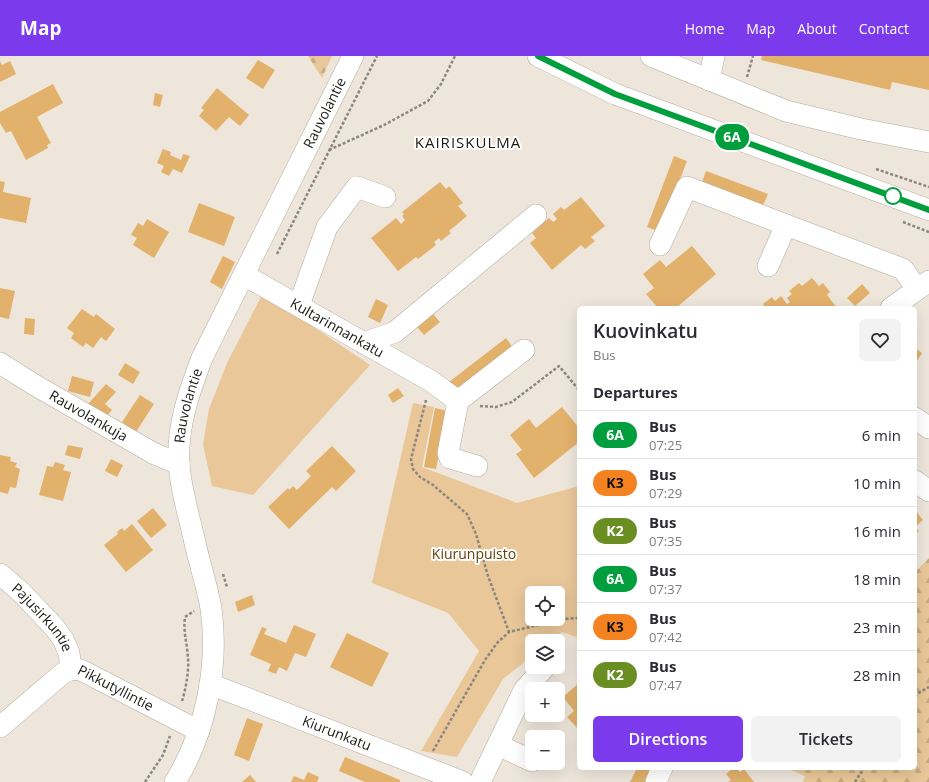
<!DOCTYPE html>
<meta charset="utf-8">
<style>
:root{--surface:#fff;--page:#f2f2f3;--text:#2b2b33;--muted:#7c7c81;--line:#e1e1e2;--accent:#7c3aed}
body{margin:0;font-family:"Open Sans",sans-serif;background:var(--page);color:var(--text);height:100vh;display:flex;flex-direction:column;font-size:15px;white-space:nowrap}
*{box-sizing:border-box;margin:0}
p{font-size:13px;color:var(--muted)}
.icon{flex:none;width:22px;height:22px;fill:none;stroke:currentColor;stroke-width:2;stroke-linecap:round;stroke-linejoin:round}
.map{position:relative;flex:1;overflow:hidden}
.panel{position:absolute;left:577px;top:250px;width:340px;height:464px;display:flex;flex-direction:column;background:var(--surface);border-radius:6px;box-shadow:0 4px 16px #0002}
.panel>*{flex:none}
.badge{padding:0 8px;border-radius:13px;font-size:14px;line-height:26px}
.buttons{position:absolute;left:525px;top:530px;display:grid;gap:8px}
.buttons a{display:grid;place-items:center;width:40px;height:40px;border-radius:6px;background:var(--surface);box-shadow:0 4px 16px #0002;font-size:20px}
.map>.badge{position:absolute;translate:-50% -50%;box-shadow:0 0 0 2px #fff}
h2{padding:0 16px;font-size:15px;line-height:36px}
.round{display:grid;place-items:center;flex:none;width:42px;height:42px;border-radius:6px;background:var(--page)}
.head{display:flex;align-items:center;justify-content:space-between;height:68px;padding:0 16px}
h1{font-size:19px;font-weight:600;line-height:30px}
.action{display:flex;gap:8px;margin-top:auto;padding:8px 16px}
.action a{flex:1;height:46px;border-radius:6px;background:var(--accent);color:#fff;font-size:16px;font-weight:600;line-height:46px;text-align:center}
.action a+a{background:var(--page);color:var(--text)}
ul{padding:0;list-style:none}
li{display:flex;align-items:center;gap:12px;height:48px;padding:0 16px;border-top:1px solid var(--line)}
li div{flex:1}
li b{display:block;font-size:15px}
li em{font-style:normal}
li .badge{min-width:44px;font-weight:700;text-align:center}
header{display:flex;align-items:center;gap:24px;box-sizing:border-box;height:56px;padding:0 20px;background:var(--accent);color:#fff}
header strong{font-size:19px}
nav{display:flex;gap:22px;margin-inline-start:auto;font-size:14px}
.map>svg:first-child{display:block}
.forest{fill:url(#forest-firs)}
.park{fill:#e9c799;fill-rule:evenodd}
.building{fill:#e2b16b}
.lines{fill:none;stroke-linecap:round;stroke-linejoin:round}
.minor-casing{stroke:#b3aba1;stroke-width:22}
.path{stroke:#8b867e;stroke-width:2.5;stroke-dasharray:3 2;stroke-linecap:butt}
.minor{stroke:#fff;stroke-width:21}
.line-casing{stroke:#fff;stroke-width:9}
.line{stroke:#009e3d;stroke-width:6}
.stop-dot{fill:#fff;stroke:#009e3d;stroke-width:2}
.labels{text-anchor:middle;stroke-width:4;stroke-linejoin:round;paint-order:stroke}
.street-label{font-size:14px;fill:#1d1a16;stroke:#fff}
.park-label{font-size:14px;fill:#624209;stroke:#fff}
.neighbourhood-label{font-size:15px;letter-spacing:1px;fill:#1d1a16;stroke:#fff}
</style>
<header>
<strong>Map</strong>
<nav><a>Home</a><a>Map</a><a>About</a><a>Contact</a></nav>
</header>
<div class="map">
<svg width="929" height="726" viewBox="0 0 929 726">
<defs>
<pattern id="forest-firs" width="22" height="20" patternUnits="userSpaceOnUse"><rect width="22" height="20" fill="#e9c799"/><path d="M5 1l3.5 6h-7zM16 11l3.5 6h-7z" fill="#c7aa83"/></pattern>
</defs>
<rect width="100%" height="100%" fill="#eee6db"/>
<g class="forest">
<polygon points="308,0 332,0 322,22"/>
<polygon points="929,502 929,726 803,726 805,720 786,712 915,712 915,516"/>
</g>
<g class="park">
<polygon points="263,237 370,309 253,439 212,430 203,388 209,353 227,307"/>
<path d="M413 347 434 351 422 411 517 447 579 430V582L562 576 550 585H532V600L503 623 457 701 421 695 479 595 448 557 372 527ZM532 537H558V563H532Z"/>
</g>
<g class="building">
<polygon points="762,0 929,0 929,34 892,26 890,34 761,4"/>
<polygon points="258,4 275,14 263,33 246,22"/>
<polygon points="0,5 2,9 10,5 16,18 0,26"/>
<polygon points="53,28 63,47 37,61 51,87 47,89 48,92 26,104 11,75 6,77 0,67 0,56"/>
<polygon points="217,32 249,59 240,70 229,61 216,75 199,60 204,54 201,52"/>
<polygon points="155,37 163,39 160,51 153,49"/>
<polygon points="163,93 171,96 170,99 181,104 183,98 190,100 182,117 173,113 169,120 161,116 164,110 157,107"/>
<polygon points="674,100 687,105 660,176 647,171"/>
<polygon points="706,115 768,138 762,152 701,129"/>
<polygon points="0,125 5,126 3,136 31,142 26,167 0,162"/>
<polygon points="440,126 446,133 449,130 463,147 458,150 467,160 449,175 451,177 441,185 439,182 434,186 436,189 418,203 416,201 398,215 371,182 396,162 401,168 405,164 402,160 404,158 402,156"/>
<polygon points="581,141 605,170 591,181 595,185 585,193 581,189 552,214 530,187 536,182 532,177 549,162 553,166 557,163 553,158 561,151 564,154"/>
<polygon points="199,147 235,161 224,190 188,176"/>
<polygon points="147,163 169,176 154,202 133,189 137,182 131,179 138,167 143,170"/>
<polygon points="692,190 716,218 676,252 658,252 646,238 654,232 643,218 660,204 666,211"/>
<polygon points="223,200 235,206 222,233 210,226"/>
<polygon points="812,222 819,230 823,227 830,236 827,239 837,252 766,252 763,248 772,241 775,245 781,240 787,248 790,246 787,242 792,238 789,235 799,227 802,230"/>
<polygon points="862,228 870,237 855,250 847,242"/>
<polygon points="0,232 15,235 9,263 0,261"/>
<polygon points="376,243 388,249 380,267 368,261"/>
<polygon points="82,253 94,261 96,258 115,273 106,285 101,281 93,292 86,287 83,291 71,282 74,277 67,272"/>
<polygon points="433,258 440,266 424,279 417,271"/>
<polygon points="25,262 35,263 34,279 24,278"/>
<polygon points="506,282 514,293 457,337 449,326"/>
<polygon points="915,292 922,297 915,308"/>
<polygon points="125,307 140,316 133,328 118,319"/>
<polygon points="72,320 94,326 90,341 68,335"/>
<polygon points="106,328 116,336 105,348 112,354 105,362 88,348"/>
<polygon points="398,332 404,340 393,347 388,339"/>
<polygon points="140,339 154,348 136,376 122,366"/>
<polygon points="562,351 579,372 579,386 534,422 516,398 522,394 510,379 529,363 536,372"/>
<polygon points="435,352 448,355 436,413 424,411"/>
<polygon points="68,389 83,392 80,403 65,399"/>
<polygon points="332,390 356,415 336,435 332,431 289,473 268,451 288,432 289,434 293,430 297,434 311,420 306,415"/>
<polygon points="0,399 11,401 10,405 17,407 15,411 20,413 16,432 10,431 8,438 0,436"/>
<polygon points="111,403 123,409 117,421 105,415"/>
<polygon points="55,406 65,409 63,414 71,416 63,445 39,439 47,410 53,411"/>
<polygon points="153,452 167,469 151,482 137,465"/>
<polygon points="915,454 923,464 915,471 919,475 915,479"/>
<polygon points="132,468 153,494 126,516 104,489 118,478 117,476 122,472 124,475"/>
<polygon points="252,539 255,549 238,556 235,546"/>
<polygon points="294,569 316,578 306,601 295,597 287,615 279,611 276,618 268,615 271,608 250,599 262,571 267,573 264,578 286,587"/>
<polygon points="347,577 389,597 372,631 330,611"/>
<polygon points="579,627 579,674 567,661 574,655 563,641"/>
<polygon points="247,662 263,668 249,705 234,699"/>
<polygon points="345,701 400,724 400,726 365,726 339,715"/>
<polygon points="637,712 651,712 645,726 630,726"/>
<polygon points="733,712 736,712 740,716 744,713 754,726 728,726 731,724 726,718"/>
<polygon points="308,716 319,721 317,726 291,726 294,720 304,724"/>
<polygon points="250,719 256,726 242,726"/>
</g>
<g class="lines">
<g class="minor-casing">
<g id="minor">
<polyline points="538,0 615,38 929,154"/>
<polyline points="651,0 786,55 861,73 929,86"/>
<polyline points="709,24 714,0"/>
<polyline points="660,189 687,131 786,169"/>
<polyline points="768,210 786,169 903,213 912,226 916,234"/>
<path id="s1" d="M244 219 431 325 458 345 524 294"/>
<polyline points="299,249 327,171 357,131 385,141"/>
<polyline points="891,252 929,225"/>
<polyline points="364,287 395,276 536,159"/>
<path id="s2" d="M0 307 33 328 153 397 179 408"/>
<polyline points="458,345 448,397 450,402 477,410"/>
<polyline points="915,362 929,372"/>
<polyline points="915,425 929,435"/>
<path id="s3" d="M0 518 22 537 54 571 63 583 69 597 71 613"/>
<path id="s4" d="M210 628 463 726"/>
<path id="s5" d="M0 671 62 618 71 613 81 614 199 675"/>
<polyline points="498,689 532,705"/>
<path id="s6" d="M175 726C206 676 219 610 211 552 207 530 200 509 195 487 190 463 180 432 179 407 177 370 189 336 202 302L353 0"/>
<polyline points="480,726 524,634 544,612"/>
<polyline points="656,726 662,712"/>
</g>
</g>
<g class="path">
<polyline points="747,21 753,0"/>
<polyline points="329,94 384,69 428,45 441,28 455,0"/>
<polyline points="876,113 929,131"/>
<polyline points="903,166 929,176"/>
<polyline points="277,198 377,0"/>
<polyline points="426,344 411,403 413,413 420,421 433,429 467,458 476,478 488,520 509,576"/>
<polyline points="480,350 496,351 512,346 559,310 579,334"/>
<polyline points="223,518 227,531"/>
<polyline points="915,641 920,636 929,631"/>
<path d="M182 645C186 632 189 615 188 602 187 587 183 575 185 561L194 555"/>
<polyline points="433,695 485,604 497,587 509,576 563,563 579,562"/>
<polyline points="145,726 163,699 170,680"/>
<polyline points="855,726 864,712"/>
</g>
<use href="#minor" class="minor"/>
</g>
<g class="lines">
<g class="line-casing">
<polyline id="line" points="538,0 615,38 929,154"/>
</g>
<use href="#line" class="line"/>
</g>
<circle class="stop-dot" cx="893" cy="140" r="8"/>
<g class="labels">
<g class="street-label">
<text dy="5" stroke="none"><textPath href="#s6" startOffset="712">Rauvolantie</textPath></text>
<text dy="5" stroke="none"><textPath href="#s1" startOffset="107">Kultarinnankatu</textPath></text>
<text dy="5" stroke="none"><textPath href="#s6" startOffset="388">Rauvolantie</textPath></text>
<text dy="5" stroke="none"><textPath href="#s2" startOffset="103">Rauvolankuja</textPath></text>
<text dy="5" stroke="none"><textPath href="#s3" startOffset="61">Pajusirkuntie</textPath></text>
<text dy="5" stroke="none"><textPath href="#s5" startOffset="141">Pikkutyllintie</textPath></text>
<text dy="5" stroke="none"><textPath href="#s4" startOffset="136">Kiurunkatu</textPath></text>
</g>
<g class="park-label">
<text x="474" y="503">Kiurunpuisto</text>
</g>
<g class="neighbourhood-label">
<text x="468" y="92">KAIRISKULMA</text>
</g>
</g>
</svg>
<div class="buttons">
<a><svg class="icon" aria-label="locate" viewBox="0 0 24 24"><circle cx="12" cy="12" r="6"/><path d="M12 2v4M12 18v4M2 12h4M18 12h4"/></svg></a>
<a><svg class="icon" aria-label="layers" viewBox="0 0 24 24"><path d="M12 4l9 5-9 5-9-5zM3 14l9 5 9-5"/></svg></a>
<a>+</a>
<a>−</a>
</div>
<b class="badge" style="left:732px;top:81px;background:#009e3d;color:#fff">6A</b>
<section class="panel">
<div class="head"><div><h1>Kuovinkatu</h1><p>Bus</p></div><a class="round"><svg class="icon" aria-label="heart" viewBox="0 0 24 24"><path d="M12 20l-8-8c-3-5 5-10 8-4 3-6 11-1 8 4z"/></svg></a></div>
<h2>Departures</h2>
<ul>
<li><span class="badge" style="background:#009e3d;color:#fff">6A</span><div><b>Bus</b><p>07:25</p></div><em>6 min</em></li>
<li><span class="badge" style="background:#f58220;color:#111">K3</span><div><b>Bus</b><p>07:29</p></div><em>10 min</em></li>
<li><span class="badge" style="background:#6b8e23;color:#fff">K2</span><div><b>Bus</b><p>07:35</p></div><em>16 min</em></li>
<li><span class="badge" style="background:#009e3d;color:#fff">6A</span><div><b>Bus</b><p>07:37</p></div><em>18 min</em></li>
<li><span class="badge" style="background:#f58220;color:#111">K3</span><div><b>Bus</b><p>07:42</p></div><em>23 min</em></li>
<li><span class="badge" style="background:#6b8e23;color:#fff">K2</span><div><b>Bus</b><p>07:47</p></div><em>28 min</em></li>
</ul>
<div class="action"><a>Directions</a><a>Tickets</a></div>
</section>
</div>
